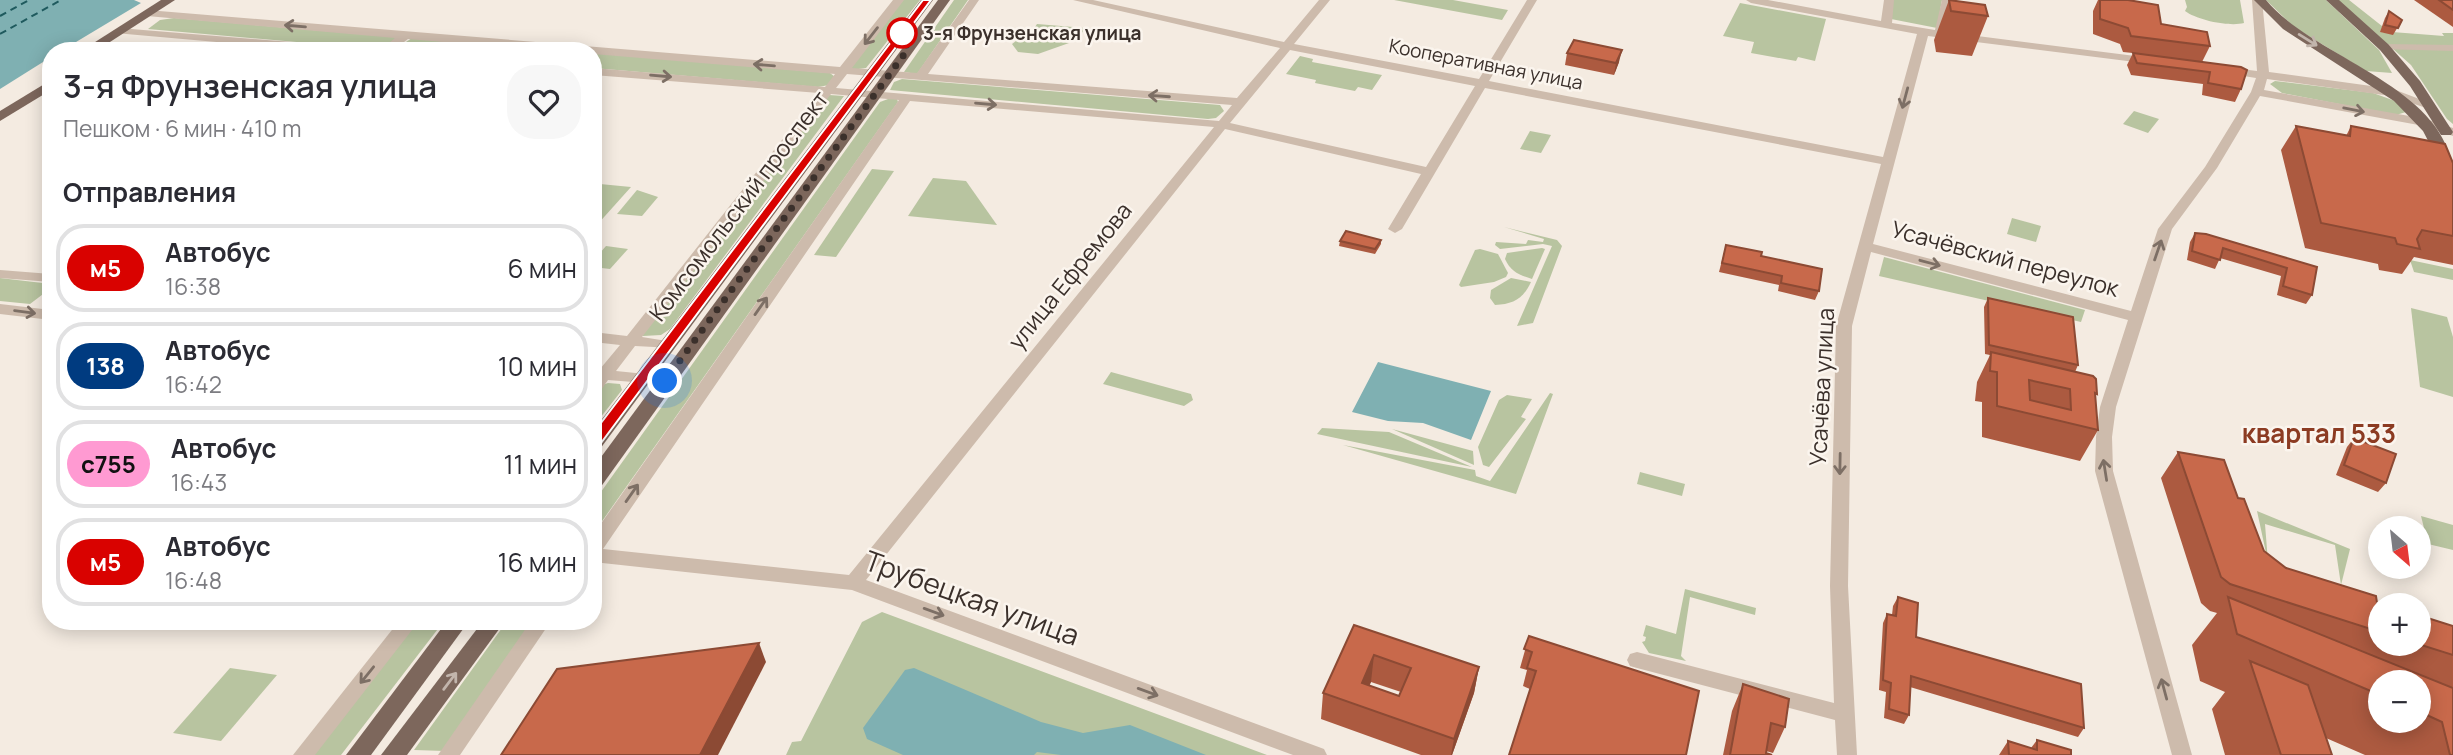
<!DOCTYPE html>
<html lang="ru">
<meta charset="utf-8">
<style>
:root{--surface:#fff;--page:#f7f7f7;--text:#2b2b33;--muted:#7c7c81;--line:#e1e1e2}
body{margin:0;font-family:Manrope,sans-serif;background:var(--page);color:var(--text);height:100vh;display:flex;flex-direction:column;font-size:26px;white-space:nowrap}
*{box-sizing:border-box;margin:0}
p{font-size:23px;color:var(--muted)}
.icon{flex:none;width:38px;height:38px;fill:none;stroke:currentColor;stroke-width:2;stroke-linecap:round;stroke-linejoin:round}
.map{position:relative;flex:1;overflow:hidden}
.sheet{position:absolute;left:42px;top:42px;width:560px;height:588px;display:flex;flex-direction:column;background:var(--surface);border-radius:28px;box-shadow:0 4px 18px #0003}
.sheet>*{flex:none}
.badge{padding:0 14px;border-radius:23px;font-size:24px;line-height:46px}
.needle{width:46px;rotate:152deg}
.controls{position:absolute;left:2368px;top:516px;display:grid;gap:14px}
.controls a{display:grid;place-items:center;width:63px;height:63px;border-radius:50%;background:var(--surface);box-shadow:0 4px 18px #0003;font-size:35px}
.you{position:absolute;width:35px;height:35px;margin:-18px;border:5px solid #fff;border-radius:50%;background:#1a73e8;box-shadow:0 0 0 10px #1a73e833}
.map>.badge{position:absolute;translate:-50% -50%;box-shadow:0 0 0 4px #fff}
h2{padding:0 21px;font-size:26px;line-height:63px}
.round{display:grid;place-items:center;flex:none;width:74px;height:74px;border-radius:28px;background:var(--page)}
.overview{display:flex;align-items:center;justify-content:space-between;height:119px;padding:0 21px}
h1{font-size:33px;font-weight:600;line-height:52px}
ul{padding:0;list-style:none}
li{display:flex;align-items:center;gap:21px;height:88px;margin:0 14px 10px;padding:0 7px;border:4px solid var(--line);border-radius:28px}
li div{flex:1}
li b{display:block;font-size:26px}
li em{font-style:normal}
li .badge{min-width:77px;font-weight:700;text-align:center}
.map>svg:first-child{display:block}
.green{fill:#b8c4a0}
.water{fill:#7fb0b2}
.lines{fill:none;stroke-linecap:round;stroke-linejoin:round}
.ferry{stroke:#1f5a5e;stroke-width:2;stroke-dasharray:7 5;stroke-linecap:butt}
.minor{fill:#cdbbac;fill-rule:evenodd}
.major{fill:#7d675c;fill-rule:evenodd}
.wall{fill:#ac5a40;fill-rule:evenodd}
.shaded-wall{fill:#8c4a34}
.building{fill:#c8694b;stroke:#8c4a34;stroke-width:2;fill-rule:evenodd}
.oneway{stroke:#7d6f65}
.oneway2{stroke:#c2b5ac}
.line{fill:#d90200;stroke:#fff;stroke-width:2}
.walk{stroke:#3b302b;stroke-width:7;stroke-dasharray:0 12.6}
.stop-dot{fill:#fff;stroke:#d90200;stroke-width:3.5}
.labels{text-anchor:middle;stroke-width:5;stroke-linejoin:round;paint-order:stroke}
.far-stop-label{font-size:19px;font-weight:bold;fill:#3b302b;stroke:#fbf5ee;text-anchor:start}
.far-street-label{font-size:19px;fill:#3b302b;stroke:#fbf5ee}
.street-label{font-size:23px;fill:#3b302b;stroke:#fbf5ee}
.quarter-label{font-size:26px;font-weight:bold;fill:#8c3b22;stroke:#fbf5ee}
.near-street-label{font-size:28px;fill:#3b302b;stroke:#fbf5ee}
</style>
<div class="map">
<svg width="2453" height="755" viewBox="0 0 2453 755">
<rect width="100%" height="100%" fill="#f4ebe1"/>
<g class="green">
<polygon points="903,0 920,0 866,68 851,70 851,67"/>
<polygon points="954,0 968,0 917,74 904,72"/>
<polygon points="1394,0 1453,0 1508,10 1502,20"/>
<polygon points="1893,0 1942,0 1937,28 1891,19"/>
<path d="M2185 0H2240L2244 23C2229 27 2197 20 2185 11L2187 7Z"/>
<polygon points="2266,0 2326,0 2379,50 2392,73 2366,71 2294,27"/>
<polygon points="2338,0 2349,0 2387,30 2381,32 2394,34 2392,32 2444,36 2442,33 2453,33 2453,124 2447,119 2411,65"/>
<polygon points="1740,3 1826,19 1815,61 1798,57 1796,61 1751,53 1754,42 1723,36"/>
<polygon points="174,18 394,37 396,38 386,48 376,49 148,29 160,20"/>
<polygon points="1037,24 1085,28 1077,41 1029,36"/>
<polygon points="412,38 562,51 394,50"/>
<polygon points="1020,38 1069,43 1038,54 1018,52 1012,44"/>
<polygon points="593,53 830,73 835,77 829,85 818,87 593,68"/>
<polygon points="1300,56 1313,59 1312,62 1382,75 1372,90 1358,87 1355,91 1315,83 1316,80 1286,74"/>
<polygon points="902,79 1220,105 1224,111 1216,118 1208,119 890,90 894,82"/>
<polygon points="2275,81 2373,93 2398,102 2406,112 2396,115 2282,93 2270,84"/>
<polygon points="829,95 844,96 670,329 661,335 643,336 643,331"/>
<polygon points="888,99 897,99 898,102 593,534 593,503 880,102"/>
<polygon points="2134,111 2159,119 2148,133 2123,124"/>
<polygon points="1530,131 1551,135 1541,153 1520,149"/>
<polygon points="872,169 894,171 836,257 814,255"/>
<polygon points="933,178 966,181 997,225 908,216"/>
<polygon points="600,184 631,187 596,226 593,225 593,192"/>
<polygon points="637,190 658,197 642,216 617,214"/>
<polygon points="2012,218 2041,226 2036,242 2007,234"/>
<polygon points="1504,227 1557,240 1562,246 1533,323 1517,326 1552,246 1543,244 1500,249 1495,245 1496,242 1526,244 1528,240 1543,242 1544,239"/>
<polygon points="606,246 628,249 610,269 593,267 593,261"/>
<path d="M1542 248 1545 249 1532 279C1519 275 1511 272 1505 259L1507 253Z"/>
<polygon points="1480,249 1498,254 1508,273 1506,277 1494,282 1461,287 1459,285 1475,250"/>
<polygon points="1884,257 2085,310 2081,322 1879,276"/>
<polygon points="2410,260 2453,269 2453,280 2414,272"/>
<polygon points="0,278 51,284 51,288 30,304 0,301"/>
<path d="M1511 278 1531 282C1523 299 1513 304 1495 305L1490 298 1491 290Z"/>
<polygon points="2411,308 2447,317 2453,337 2453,397 2420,387"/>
<polygon points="1111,372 1191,394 1193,400 1184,406 1103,384"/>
<polygon points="608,383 620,384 622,390 593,427 593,394 602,385"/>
<polygon points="1550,393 1553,394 1516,494 1343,445 1475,470 1476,476 1490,481"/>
<polygon points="1507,395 1532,399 1521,417 1526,419 1489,467 1483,465 1478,447 1499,400"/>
<polygon points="1322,428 1389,432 1472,467 1317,434"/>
<polygon points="1392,429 1473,451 1474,465"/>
<polygon points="1640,472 1685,484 1682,496 1637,484"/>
<polygon points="2257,511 2350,549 2341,585 2335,545 2265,524 2268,562"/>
<polygon points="2421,516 2453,525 2453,550 2428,544"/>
<polygon points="1685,589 1756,608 1755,615 1690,597 1681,656 1686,661 1649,653 1642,642 1645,641 1646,637 1643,636 1646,625 1676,634"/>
<polygon points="882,612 1267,755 786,755 792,742 801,741 862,622"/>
<polygon points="415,621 444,621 341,755 310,755"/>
<polygon points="507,621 534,621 445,751 414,750"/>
<polygon points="230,668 277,675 221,741 173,733"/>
</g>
<g class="water">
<polygon points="0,0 134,0 141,3 61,51 51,51 51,57 0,89"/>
<polygon points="1378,362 1491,391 1471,440 1423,423 1388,421 1352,412"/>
<polygon points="914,668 1041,722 1083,733 1130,725 1206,755 1061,755 1037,752 1034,755 903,755 867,739 863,728 905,670"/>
</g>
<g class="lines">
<g class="ferry">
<polyline points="0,16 29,0"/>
<polyline points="0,34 61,0"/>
</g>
<g class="minor">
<path d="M893 0H904L852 68 917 73 969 0H979L928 74 1237 98 1280 48 1073 0H1093L1284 42 1319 0H1330L1294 44 1479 79 1527 0H1537L1489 81 1883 157 1917 34 1751 3 1746 0H1768L1881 21 1884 0H1894L1892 23 1935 30 1942 0H1952L1946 32 2151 58 2157 61 2151 64 1928 36 1873 244 2131 311 2158 229 2205 167 2251 92 2256 78 2225 73 2219 70 2225 67 2257 71 2252 0H2262L2269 72 2393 89 2435 105 2429 109 2391 96 2267 79 2264 90 2426 119 2453 128V136L2424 126 2260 96 2217 168 2172 229 2116 407 2112 437 2113 471 2192 755H2172L2095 471 2096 437 2100 407 2128 320 1871 252 1852 326 1848 586 1857 755H1837L1835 720 1637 668 1630 666 1627 660 1630 654 1637 652 1834 703 1830 586 1836 326 1881 164 1485 88 1402 229 1395 233 1388 229 1421 174 1225 129 866 580 1324 749 1327 755H1293L852 590 593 562V535L899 100 831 94 642 337 673 342 676 345 673 348 635 346 616 371 665 376 673 381 671 385 608 380 599 393 593 394V371L600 369 620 345 593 342V332L627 336 819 93 593 75V68L825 87 835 74 593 54V51H547L408 39 392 51H380L395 38 147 16 142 13 147 10 840 67ZM1290 50 1475 86 1426 167 1230 123ZM847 74 1232 105 1219 121 836 88ZM910 101 1214 127 849 575 603 549Z"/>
<polygon points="119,28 365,48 370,51 320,51 115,33 113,31"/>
<polygon points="2384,44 2453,45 2453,51 2380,49 2378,47"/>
<polygon points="0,270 51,274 51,282 0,278"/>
<polygon points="0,304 51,310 51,320 0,314"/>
<polygon points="399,621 419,621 315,755 293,755"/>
<polygon points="531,621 551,621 460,755 438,755"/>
</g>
<g class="major">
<polygon points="161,0 175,0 96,51 81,51"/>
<polygon points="921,0 933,0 600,449 593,450 593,431"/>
<polygon points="938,0 950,0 600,488 593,490 593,468"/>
<path d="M2254 0H2266C2315 60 2453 87 2453 179L2446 175 2423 131 2394 101 2283 29Z"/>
<polygon points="2326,0 2339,0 2388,44 2420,81 2453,132 2451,135 2441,135 2410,86 2380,50"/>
<polygon points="51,80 51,90 0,121 0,111"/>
<polygon points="447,621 469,621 371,755 346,755"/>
<polygon points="483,621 505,621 407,755 381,755"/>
</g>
</g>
<g class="wall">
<polygon points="1949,0 1988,16 1972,56 1936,52 1934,40"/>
<polygon points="2098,0 2128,0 2161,24 2210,46 2202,62 2241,89 2235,102 2202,95 2203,84 2131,75 2127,65 2133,53 2123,52 2120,44 2093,34 2093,11"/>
<polygon points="2414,0 2453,0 2453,27"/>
<polygon points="2389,11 2402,20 2393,35 2380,32 2385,18"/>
<polygon points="1567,53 1619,62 1614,75 1565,65"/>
<polygon points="2296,126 2346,136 2351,126 2453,163 2453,265 2414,257 2402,274 2379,270 2378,264 2305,248 2281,150"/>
<polygon points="2195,233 2317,267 2312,295 2306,304 2277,295 2281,276 2220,258 2215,269 2187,260 2190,242"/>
<polygon points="1381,240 1381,244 1375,254 1339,246 1340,241"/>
<polygon points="1726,245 1761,256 1819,291 1815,300 1778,291 1779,285 1719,272"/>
<polygon points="1988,298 2078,365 2075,372 2097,394 2095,397 2098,430 2080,461 1982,437 1982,402 1975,401 1977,382 1990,355 1985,354 1984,307"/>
<polygon points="2354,438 2386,483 2378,492 2336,475 2347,447"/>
<path d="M2178 452 2238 498 2264 551 2286 568 2377 603 2380 606V644H2418L2453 626V755H2365L2326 738 2332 755H2225L2212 709 2225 692 2200 681 2192 645 2217 613 2210 611 2201 603 2161 478ZM2380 682H2418V721H2380Z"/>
<polygon points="1898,597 1916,637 2084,728 2078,737 1910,687 1909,715 1904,724 1884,718 1886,692 1879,690 1883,623 1887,614 1892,615 1893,606"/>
<path d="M1354 625 1479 667 1474 693 1452 755H1421L1321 719 1323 693ZM1371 682 1401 692 1399 696 1369 685Z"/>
<polygon points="1529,636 1686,755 1523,686 1527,670 1520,668"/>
<polygon points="1743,684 1785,727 1773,753 1766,751 1766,753 1772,755 1723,755 1732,711"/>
<polygon points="2037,740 2071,755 1999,755 2008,741 2031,748"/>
</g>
<g class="shaded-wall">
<polygon points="1622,50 1619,62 1614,75 1616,63"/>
<polygon points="759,643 766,662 718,755 700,755"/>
<polygon points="1374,655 1371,682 1361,706 1362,683"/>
<polygon points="1479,667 1474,693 1452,755 1451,755 1454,739"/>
</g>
<g class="building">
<polygon points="1949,0 1985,5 1988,16 1951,11"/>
<polygon points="2100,0 2128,0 2158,5 2161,24 2207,32 2210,46 2131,36 2128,28 2100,19"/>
<polygon points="2439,0 2453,0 2453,10"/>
<polygon points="2389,11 2402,20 2398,28 2385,25"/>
<polygon points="1574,40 1622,50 1616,63 1567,53"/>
<polygon points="2133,53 2241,67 2247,70 2241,89 2208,83 2210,72 2137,63"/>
<polygon points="2296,126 2350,136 2351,126 2445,144 2453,163 2453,236 2422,230 2417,239 2420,249 2397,244 2395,238 2321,223"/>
<polygon points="1346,231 1381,240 1375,249 1340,241"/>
<polygon points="2195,233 2206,234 2317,267 2312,295 2283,286 2287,268 2223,248 2220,260 2192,251"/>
<polygon points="1726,245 1762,252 1761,256 1822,269 1819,291 1781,283 1782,276 1722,263"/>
<polygon points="1988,298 2073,317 2078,365 1989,345"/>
<path d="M1991 352 2093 376 2096 379 2097 394 2095 393 2098 430 1997 406V372L1990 371ZM2029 380 2070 389 2071 410 2030 400Z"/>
<polygon points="2354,438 2396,454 2386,483 2344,465"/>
<polygon points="2178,452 2224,460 2238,498 2244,499 2264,551 2286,568 2376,596 2377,603 2387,606 2380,606 2380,632 2230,584 2221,577"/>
<polygon points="1898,597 1918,603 1916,637 2081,684 2084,728 1911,676 1909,715 1889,709 1891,683 1883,680 1887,614 1896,616"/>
<polygon points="2228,597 2453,688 2453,755 2450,755 2442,722 2418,711 2418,682 2380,682 2380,695 2237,634"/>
<polygon points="2418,615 2453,626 2453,655 2418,644"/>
<path d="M1354 625 1479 667 1454 739 1323 693ZM1374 655 1411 668 1399 696 1362 683Z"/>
<polygon points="1529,636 1699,691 1686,755 1509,755 1536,671 1527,668 1532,652 1524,649"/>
<polygon points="759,643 700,755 501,755 557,669"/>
<polygon points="2250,661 2308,685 2332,755 2281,755"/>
<polygon points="1743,684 1789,699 1785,727 1771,723 1766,753 1772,755 1730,755"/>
<polygon points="2037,740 2071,750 2071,755 2009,755 2008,741 2037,750"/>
</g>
<defs><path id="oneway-shaft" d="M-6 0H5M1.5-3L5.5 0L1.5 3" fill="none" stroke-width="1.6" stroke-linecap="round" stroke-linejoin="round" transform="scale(1.75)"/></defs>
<g class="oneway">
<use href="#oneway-shaft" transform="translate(295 26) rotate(-175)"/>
<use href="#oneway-shaft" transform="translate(871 36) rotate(128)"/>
<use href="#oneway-shaft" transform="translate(764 65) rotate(-175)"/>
<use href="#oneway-shaft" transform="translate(661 76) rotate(5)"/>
<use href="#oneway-shaft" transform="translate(1159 96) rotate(-176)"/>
<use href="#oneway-shaft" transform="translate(1905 98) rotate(105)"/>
<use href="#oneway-shaft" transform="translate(986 104) rotate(5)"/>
<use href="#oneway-shaft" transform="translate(2354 110) rotate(11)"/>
<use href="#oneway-shaft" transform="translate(2158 250) rotate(-71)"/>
<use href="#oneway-shaft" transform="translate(1930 263) rotate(15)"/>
<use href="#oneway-shaft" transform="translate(761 306) rotate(-55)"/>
<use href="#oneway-shaft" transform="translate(25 312) rotate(7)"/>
<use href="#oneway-shaft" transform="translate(1840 464) rotate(91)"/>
<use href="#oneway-shaft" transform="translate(2105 470) rotate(-99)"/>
<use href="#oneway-shaft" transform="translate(632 493) rotate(-55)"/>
<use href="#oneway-shaft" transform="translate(934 612) rotate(20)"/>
<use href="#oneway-shaft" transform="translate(367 675) rotate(129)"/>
<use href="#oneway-shaft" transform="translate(2164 689) rotate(-105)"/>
<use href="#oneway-shaft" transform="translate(1148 692) rotate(20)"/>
</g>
<g class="oneway2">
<use href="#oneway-shaft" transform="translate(2308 40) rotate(32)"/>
<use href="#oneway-shaft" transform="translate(450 681) rotate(-53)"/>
</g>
<polygon class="line" points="923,0 931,0 598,447 588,447 586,444 588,440"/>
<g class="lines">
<polyline class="walk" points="665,381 908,49 902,33"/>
</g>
<circle class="stop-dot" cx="902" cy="33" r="14"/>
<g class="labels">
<g class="far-stop-label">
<text x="923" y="40">3-я Фрунзенская улица</text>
</g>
<g class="far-street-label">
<text transform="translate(1486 64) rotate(11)" y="7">Кооперативная улица</text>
</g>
<g class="street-label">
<text transform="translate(739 206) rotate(-53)" y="8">Комсомольский проспект</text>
<text transform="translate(2005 259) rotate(15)" y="8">Усачёвский переулок</text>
<text transform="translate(1070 276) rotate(-51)" y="8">улица Ефремова</text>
<text transform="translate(1822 387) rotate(-87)" y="8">Усачёва улица</text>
</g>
<g class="quarter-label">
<text x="2319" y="443">квартал 533</text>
</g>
<g class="near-street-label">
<text transform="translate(972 598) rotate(20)" y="10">Трубецкая улица</text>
</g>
</g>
</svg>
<div class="controls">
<a><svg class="needle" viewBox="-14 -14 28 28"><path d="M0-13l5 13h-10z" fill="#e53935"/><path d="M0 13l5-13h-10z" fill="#7c7c81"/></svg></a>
<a>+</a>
<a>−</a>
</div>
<div class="you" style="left:665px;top:381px"></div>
<section class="sheet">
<div class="overview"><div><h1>3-я Фрунзенская улица</h1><p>Пешком · 6 мин · 410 m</p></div><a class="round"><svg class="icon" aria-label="heart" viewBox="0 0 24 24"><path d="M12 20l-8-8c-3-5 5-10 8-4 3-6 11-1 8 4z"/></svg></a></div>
<h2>Отправления</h2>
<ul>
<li><span class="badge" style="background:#d90200;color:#fff">м5</span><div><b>Автобус</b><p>16:38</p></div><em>6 мин</em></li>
<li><span class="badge" style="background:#003b80;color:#fff">138</span><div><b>Автобус</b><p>16:42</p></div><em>10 мин</em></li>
<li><span class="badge" style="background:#ff9ad2;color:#111">с755</span><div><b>Автобус</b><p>16:43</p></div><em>11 мин</em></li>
<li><span class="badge" style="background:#d90200;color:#fff">м5</span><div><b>Автобус</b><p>16:48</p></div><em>16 мин</em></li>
</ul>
</section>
</div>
